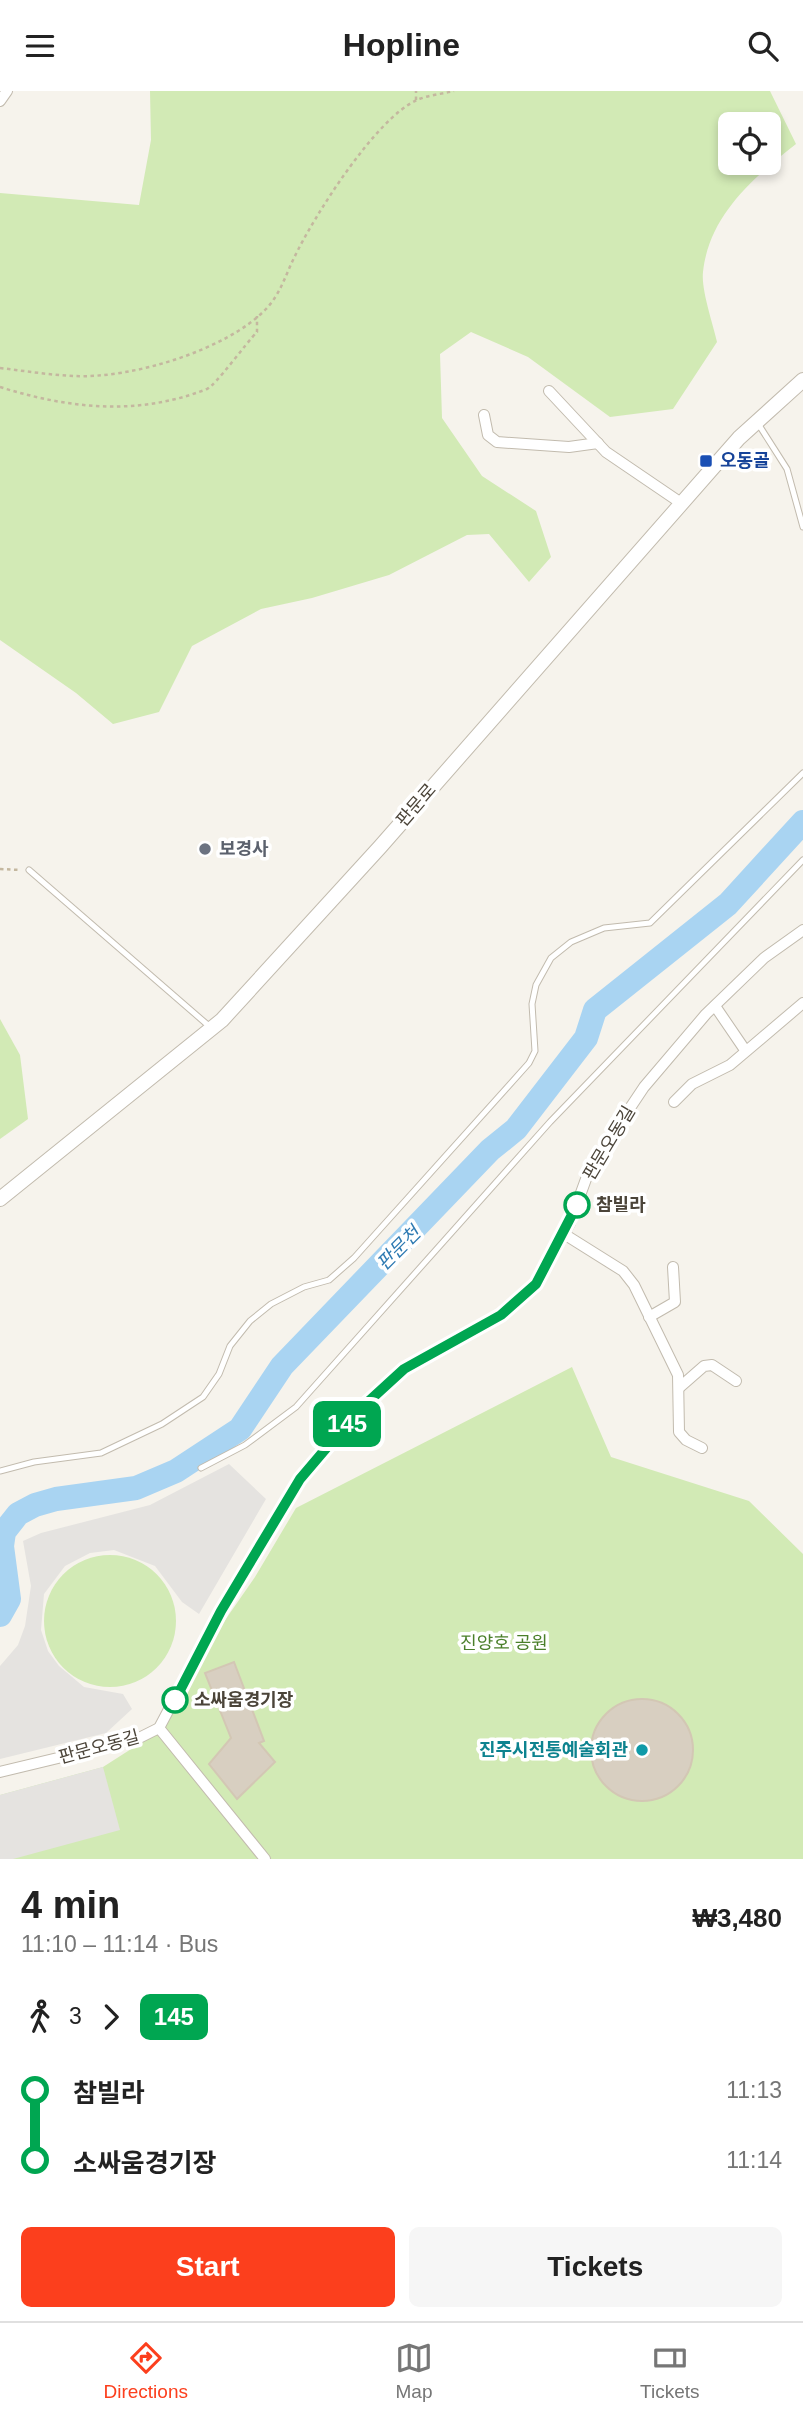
<!DOCTYPE html>
<meta charset="utf-8">
<style>
:root{--surface:#fff;--page:#f6f6f6;--text:#222;--muted:#767676;--line:#e0e0e0;--accent:#fc3f1d}
body{margin:0;font-family:Helvetica,"Noto Sans KR",sans-serif;background:var(--page);color:var(--text);height:100vh;display:flex;flex-direction:column;font-size:26px;white-space:nowrap}
*{box-sizing:border-box;margin:0}
p{font-size:23px;color:var(--muted)}
.icon{flex:none;width:38px;height:38px;fill:none;stroke:currentColor;stroke-width:2;stroke-linecap:round;stroke-linejoin:round}
.map{position:relative;height:1768px;overflow:hidden}
.drawer{display:flex;flex-direction:column;background:var(--surface);flex:1}
.drawer>*{flex:none}
.badge{padding:0 14px;border-radius:10px;font-size:24px;line-height:46px}
.fabs{position:absolute;left:718px;top:21px;display:grid;gap:14px}
.fabs a{display:grid;place-items:center;width:63px;height:63px;border-radius:10px;background:var(--surface);box-shadow:0 4px 10px #0003;font-size:35px}
.map>.badge{position:absolute;translate:-50% -50%;box-shadow:0 0 0 4px #fff}
.legs{display:flex;align-items:center;gap:10px;height:77px;padding:0 21px;font-size:23px}
.legs p{margin-inline-start:auto}
.overview{display:flex;align-items:center;justify-content:space-between;height:119px;padding:0 21px}
h1{font-size:38px;font-weight:700;line-height:52px}
.primary-button{display:flex;gap:14px;margin-top:auto;padding:14px 21px}
.primary-button a{flex:1;height:80px;border-radius:10px;background:var(--accent);color:#fff;font-size:28px;font-weight:700;line-height:80px;text-align:center}
.primary-button a+a{background:var(--page);color:var(--text)}
ul{padding:0 21px;list-style:none}
li{display:flex;align-items:center;gap:24px;height:70px;font-size:26px}
li i{display:grid;place-items:center;width:10px;height:100%;margin:0 9px;background:currentColor}
li i::after{content:'';width:18px;height:18px;margin:-9px;border:5px solid;border-radius:50%;background:var(--surface)}
li p{margin-inline-start:auto}
li:first-child i{background:linear-gradient(#0000 50%,currentColor 0)}
li:last-child i{background:linear-gradient(currentColor 50%,#0000 0)}
header{display:flex;justify-content:space-between;align-items:center;height:91px;padding:0 21px;background:var(--surface);font-size:32px;font-weight:700}
.dock{display:flex;justify-content:space-around;align-items:center;height:98px;border-top:2px solid var(--line);background:var(--surface);font-size:19px;color:var(--muted)}
.dock a{display:grid;justify-items:center;gap:4px}
.dock .current{color:var(--accent)}
.map>svg:first-child{display:block}
.green{fill:#d2eab5;fill-rule:evenodd}
.parking{fill:#e5e3e0}
.lines{fill:none;stroke-linecap:round;stroke-linejoin:round}
.river{stroke:#a9d4f2;stroke-width:24}
.building{fill:#d8cfc1;stroke:#d3c7b4;stroke-width:2}
.service-casing{stroke:#c2bbae;stroke-width:7}
.minor-casing{stroke:#c2bbae;stroke-width:12}
.tertiary-casing{stroke:#c2bbae;stroke-width:16}
.path{stroke:#c4b79f;stroke-width:2.5;stroke-dasharray:3.5 3.5;stroke-linecap:butt}
.service{stroke:#fff;stroke-width:5}
.minor{stroke:#fff;stroke-width:10}
.tertiary{stroke:#fff;stroke-width:14}
.line-1-casing{stroke:#fff;stroke-width:16}
.line-1{stroke:#00a651;stroke-width:10}
.transit-dot{fill:#1a4fb4;stroke:#fff;stroke-width:2.5}
.worship-dot{fill:#6b7280;stroke:#fff;stroke-width:2.5}
.stop-1-dot{fill:#fff;stroke:#00a651;stroke-width:3.5}
.culture-dot{fill:#0f9aa8;stroke:#fff;stroke-width:2.5}
.labels{text-anchor:middle;stroke-width:7;stroke-linejoin:round;paint-order:stroke}
.transit-label{font-size:18px;font-weight:bold;fill:#164399;stroke:#fff;text-anchor:start}
.street-label{font-size:18px;fill:#4b4439;stroke:#fff}
.worship-label{font-size:18px;font-weight:bold;fill:#5b616d;stroke:#fff;text-anchor:start}
.stop-label{font-size:18px;font-weight:bold;fill:#4b4439;stroke:#fff;text-anchor:start}
.park-label{font-size:18px;fill:#4a7f2a;stroke:#fff}
.culture-label{font-size:18px;font-weight:bold;fill:#0d838f;stroke:#fff;text-anchor:end}
.water-label{font-size:19px;font-style:italic;fill:#2e7ab2;stroke:#fff}
</style>
<header><svg class="icon" aria-label="menu" viewBox="0 0 24 24"><path d="M4 6h16M4 12h16M4 18h16"/></svg>Hopline<svg class="icon" aria-label="search" viewBox="0 0 24 24"><circle cx="10" cy="10" r="6"/><path d="M15 15l6 6"/></svg></header>
<div class="map">
<svg width="803" height="1768" viewBox="0 0 803 1768">
<rect width="100%" height="100%" fill="#f6f3ec"/>
<g class="green">
<path d="M150 0H770L796 53C754 86 709 124 703 181 701 199 713 233 717 251L673 318 610 326 528 266 471 241 440 263 442 327 482 385 536 420 551 466 529 491 489 443 467 444 389 484 312 507 261 518 192 555 159 621 113 633 76 602 0 549V102L139 114 151 49ZM730 33H768V72H730Z"/>
<polygon points="0,928 20,964 28,1028 0,1048"/>
<polygon points="572,1276 611,1366 749,1410 803,1463 803,1768 0,1768 0,1704 103,1676 164,1637 214,1545 255,1486 296,1417"/>
<circle cx="110" cy="1530" r="66"/>
</g>
<g class="parking">
<polygon points="229,1373 266,1408 199,1523 182,1511 155,1475 114,1459 90,1462 65,1475 44,1503 41,1539 48,1560 59,1575 84,1596 123,1603 132,1618 106,1642 0,1668 0,1575 18,1554 25,1535 31,1495 23,1450 41,1442 150,1414"/>
<polygon points="103,1676 120,1739 13,1768 0,1768 0,1704"/>
</g>
<g class="lines">
<polyline class="river" points="0,1524 9,1508 2,1455 4,1441 18,1423 35,1414 56,1408 136,1397 176,1380 240,1338 282,1275 490,1059 516,1038 586,947 595,919 728,813 803,731"/>
</g>
<g class="building">
<polygon points="234,1571 264,1650 259,1652 275,1671 237,1708 209,1673 231,1647 205,1582"/>
<circle cx="642" cy="1659" r="51"/>
</g>
<g class="lines">
<g class="service-casing">
<g id="service">
<polyline points="757,331 787,378 803,436"/>
<polyline points="29,779 209,935"/>
<polyline points="201,1377 245,1354 296,1316 550,1031 803,769"/>
<polyline points="0,1380 34,1371 101,1362 162,1333 203,1306 219,1283 230,1255 250,1230 271,1213 304,1196 329,1189 354,1167 529,972 535,960 532,913 536,894 551,867 571,851 604,837 650,832 803,682"/>
</g>
</g>
<g class="minor-casing">
<g id="minor">
<polyline points="0,10 7,0"/>
<polyline points="549,300 606,361 681,412"/>
<polyline points="484,324 488,344 497,351 569,356 598,352"/>
<polyline points="715,915 745,959"/>
<polyline points="674,1011 692,993 730,974 803,912"/>
<polyline points="564,1143 623,1180 634,1194 678,1284 679,1341 686,1349 702,1357"/>
<polyline points="649,1226 675,1211 673,1176"/>
<polyline points="680,1296 704,1275 712,1274 736,1290"/>
<polyline points="159,1637 265,1768"/>
<polyline points="0,1681 137,1648 159,1637 221,1520 300,1388 357,1321 404,1278 501,1224 536,1193 570,1132 590,1077 644,996 706,923 764,867 803,839"/>
</g>
</g>
<g class="tertiary-casing">
<polyline id="tertiary" points="0,1108 222,929 380,756 739,347 803,289"/>
</g>
<g class="path">
<polyline points="416,9 416,0"/>
<path d="M0 277C25 280 50 284 74 285 131 288 227 259 266 218 281 202 285 185 294 167 314 125 376 27 417 9 428 4 442 3 454 0"/>
<path d="M0 296C70 318 138 325 207 298 216 294 246 252 257 241V225"/>
<polyline points="0,778 21,779"/>
</g>
<use href="#service" class="service"/>
<use href="#minor" class="minor"/>
<use href="#tertiary" class="tertiary"/>
</g>
<g class="lines">
<g class="line-1-casing">
<polyline id="line-1" points="175,1609 221,1520 300,1388 357,1321 404,1278 501,1224 536,1193 577,1114"/>
</g>
<use href="#line-1" class="line-1"/>
</g>
<rect class="transit-dot" x="699" y="363" width="14" height="14" rx="3.5"/>
<circle class="worship-dot" cx="205" cy="758" r="7"/>
<g class="stop-1-dot">
<circle cx="577" cy="1114" r="12"/>
<circle cx="175" cy="1609" r="12"/>
</g>
<circle class="culture-dot" cx="642" cy="1659" r="7"/>
<g class="labels">
<g class="transit-label">
<text x="720" y="376">오동골</text>
</g>
<g class="street-label">
<text transform="translate(416 714) rotate(-49)" y="6">판문로</text>
<text transform="translate(609 1052) rotate(-59)" y="6">판문오동길</text>
<text transform="translate(99 1656) rotate(-15)" y="6">판문오동길</text>
</g>
<g class="worship-label">
<text x="219" y="764">보경사</text>
</g>
<g class="stop-label">
<text x="596" y="1120">참빌라</text>
<text x="194" y="1615">소싸움경기장</text>
</g>
<g class="park-label">
<text x="504" y="1558">진양호 공원</text>
</g>
<g class="culture-label">
<text x="628" y="1665">진주시전통예술회관</text>
</g>
<g class="water-label">
<text transform="translate(398 1157) rotate(-45)" y="7">판문천</text>
</g>
</g>
</svg>
<div class="fabs">
<a><svg class="icon" aria-label="locate" viewBox="0 0 24 24"><circle cx="12" cy="12" r="6"/><path d="M12 2v4M12 18v4M2 12h4M18 12h4"/></svg></a>
</div>
<b class="badge" style="left:347px;top:1333px;background:#00a651;color:#fff">145</b>
</div>
<section class="drawer">
<div class="overview"><div><h1>4 min</h1><p>11:10 – 11:14 · Bus</p></div><b>₩3,480</b></div>
<div class="legs"><svg class="icon" aria-label="walk" viewBox="0 0 24 24"><circle cx="13" cy="4" r="2"/><path d="M13 8l-2 6 4 7M11 14l-3 7M7 12l3-4h3l4 4"/></svg>3<svg class="icon" aria-label="forward" viewBox="0 0 24 24"><path d="M9 5l7 7-7 7"/></svg><b class="badge" style="background:#00a651;color:#fff">145</b></div>
<ul>
<li><i style="color:#00a651"></i><b>참빌라</b><p>11:13</p></li>
<li><i style="color:#00a651"></i><b>소싸움경기장</b><p>11:14</p></li>
</ul>
<div class="primary-button"><a>Start</a><a>Tickets</a></div>
</section>
<nav class="dock">
<a class="current"><svg class="icon" aria-label="directions" viewBox="0 0 24 24"><path d="M12 3l9 9-9 9-9-9zM9 14v-3h6M13 9l2 2-2 2"/></svg>Directions</a>
<a><svg class="icon" aria-label="map" viewBox="0 0 24 24"><path d="M3 6l6-2 6 2 6-2v14l-6 2-6-2-6 2zM9 4v14M15 6v14"/></svg>Map</a>
<a><svg class="icon" aria-label="tickets" viewBox="0 0 24 24"><path d="M3 7h18v10H3zM15 7v10"/></svg>Tickets</a>
</nav>
